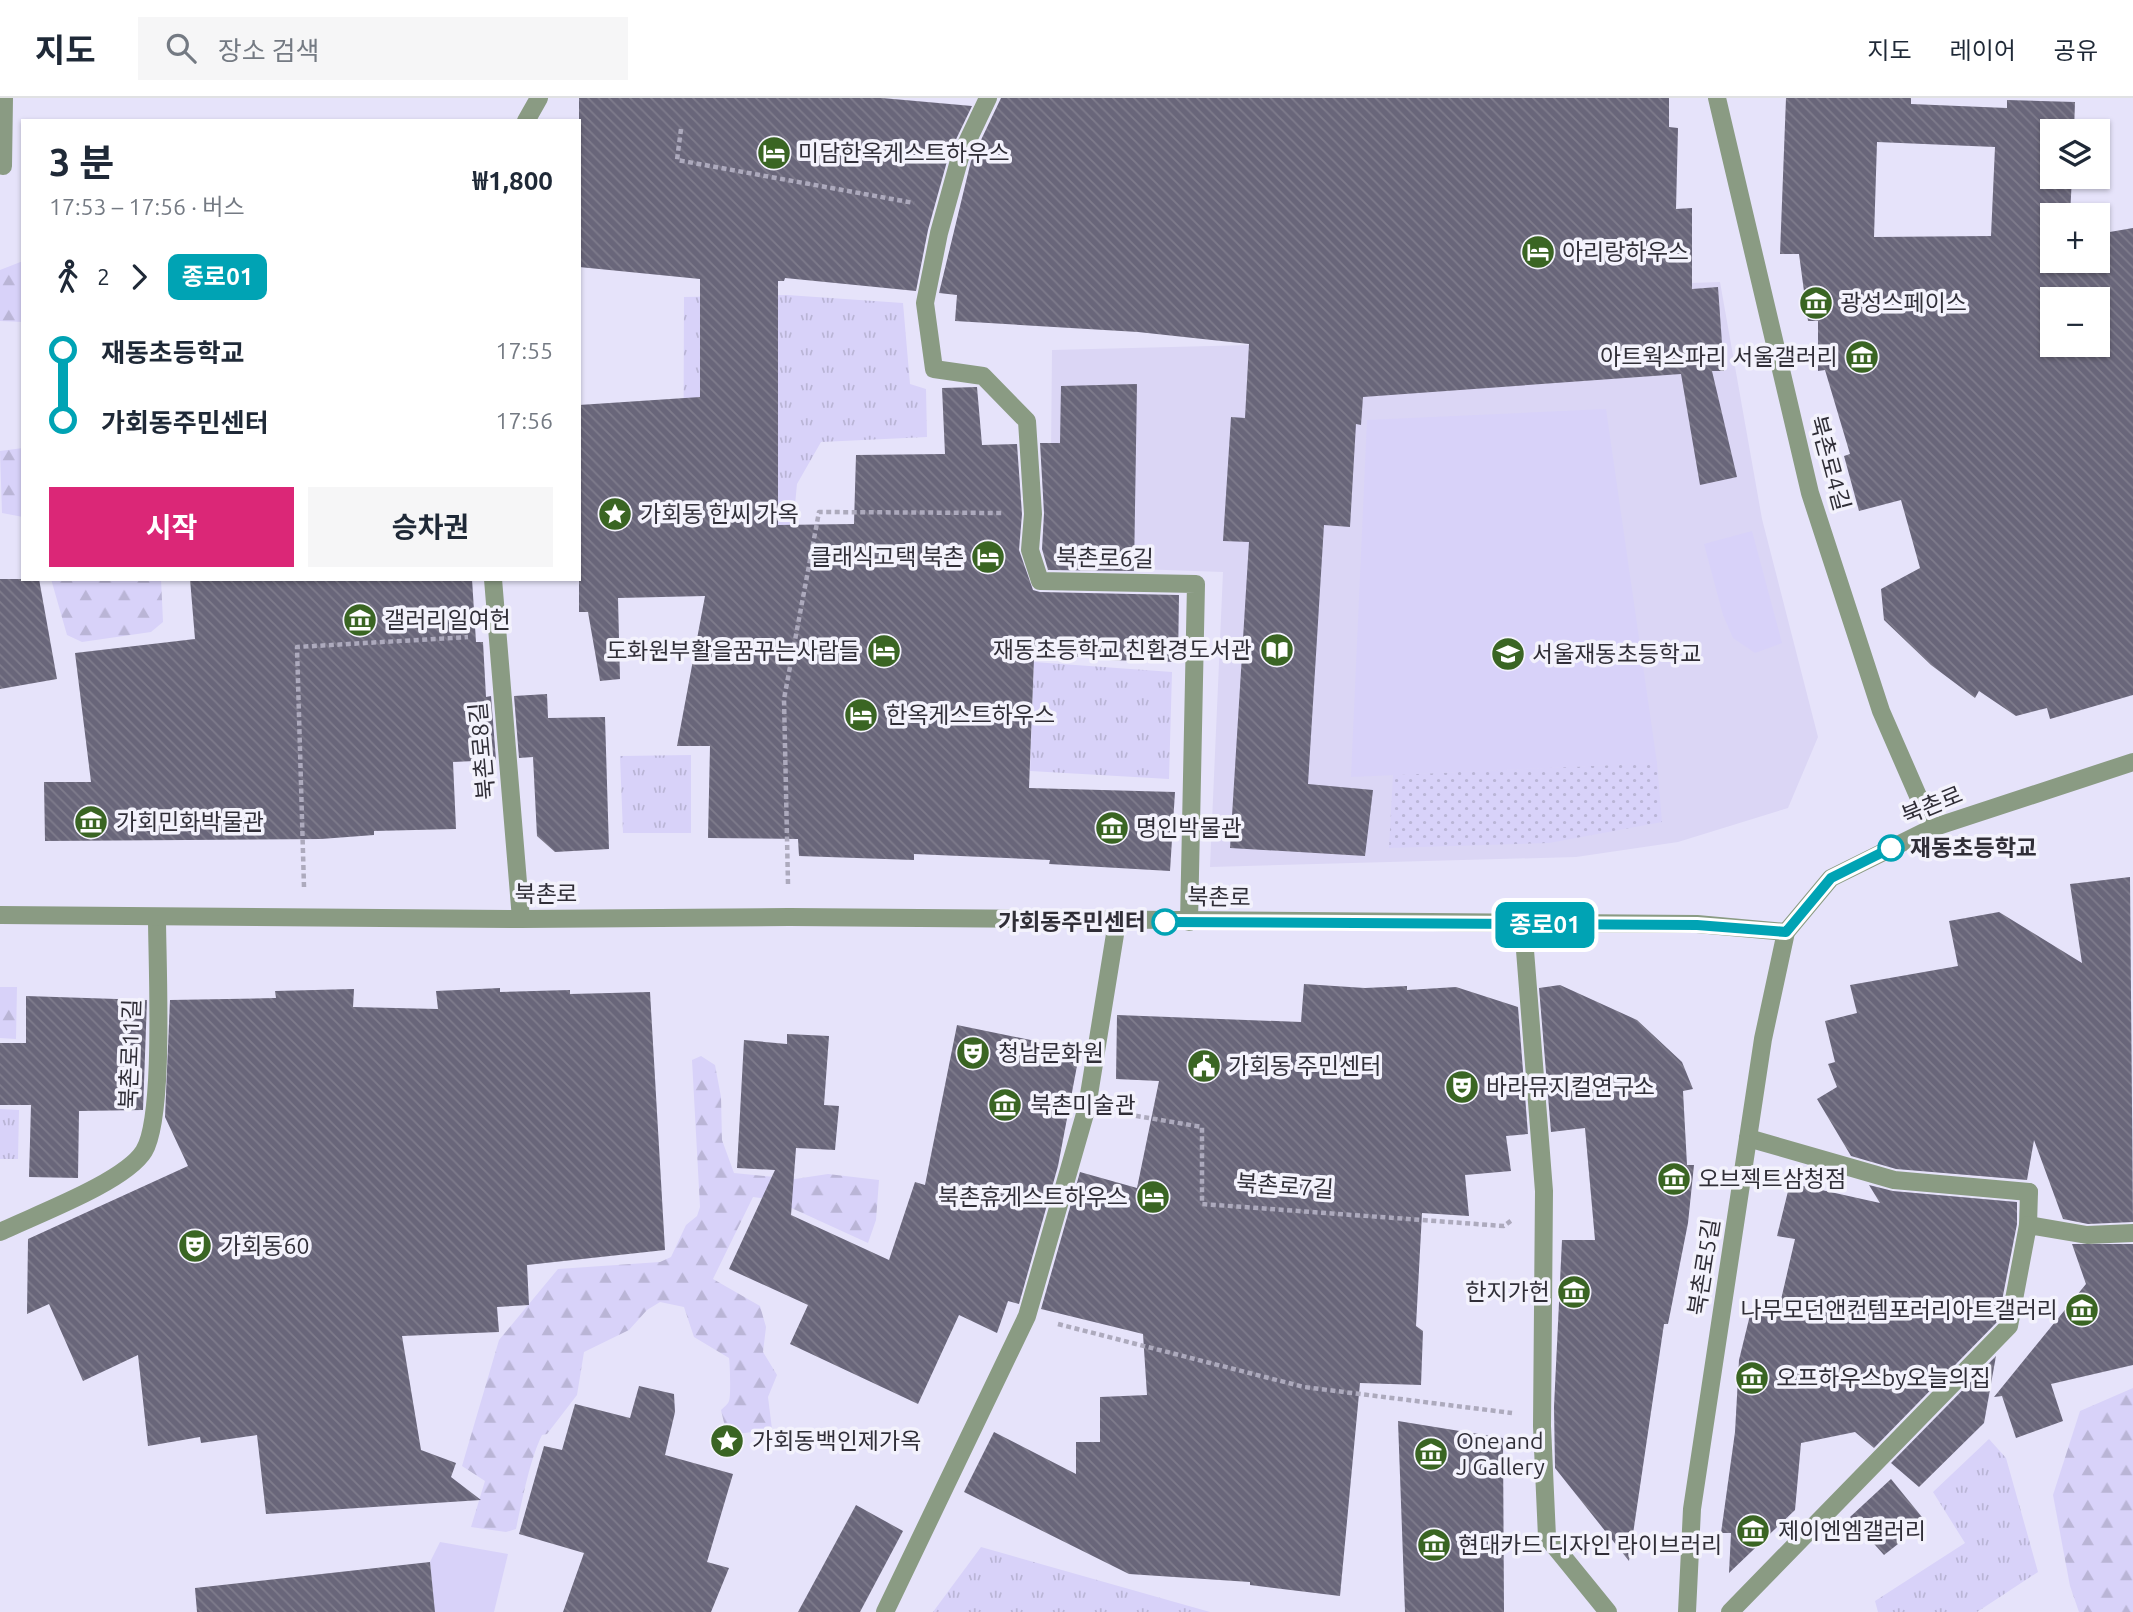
<!DOCTYPE html>
<html lang="ko">
<meta charset="utf-8">
<style>
:root{--surface:#fff;--page:#f6f6f7;--text:#1f2937;--muted:#747a83;--line:#e0e1e3;--accent:#db2777}
body{margin:0;font-family:Ubuntu,"Noto Sans KR",sans-serif;background:var(--page);color:var(--text);height:100vh;display:flex;flex-direction:column;font-size:26px;white-space:nowrap}
*{box-sizing:border-box;margin:0}
p{font-size:23px;color:var(--muted)}
.icon{flex:none;width:38px;height:38px;fill:none;stroke:currentColor;stroke-width:2;stroke-linecap:round;stroke-linejoin:round}
.map{position:relative;flex:1;overflow:hidden}
.panel{position:absolute;left:21px;top:21px;width:560px;height:462px;display:flex;flex-direction:column;background:var(--surface);border-radius:0px;box-shadow:0 2px 5px #0004}
.panel>*{flex:none}
.badge{padding:0 14px;border-radius:10px;font-size:24px;line-height:46px}
.fabs{position:absolute;left:2040px;top:21px;display:grid;gap:14px}
.fabs a{display:grid;place-items:center;width:70px;height:70px;border-radius:0px;background:var(--surface);box-shadow:0 2px 5px #0004;font-size:35px}
.map>.badge{position:absolute;translate:-50% -50%;box-shadow:0 0 0 4px #fff}
.legs{display:flex;align-items:center;gap:10px;height:77px;padding:0 28px;font-size:23px}
.legs p{margin-inline-start:auto}
.headline{display:flex;align-items:center;justify-content:space-between;height:119px;padding:0 28px}
h1{font-size:38px;font-weight:700;line-height:52px}
.button{display:flex;gap:14px;margin-top:auto;padding:14px 28px}
.button a{flex:1;height:80px;border-radius:0px;background:var(--accent);color:#fff;font-size:28px;font-weight:700;line-height:80px;text-align:center}
.button a+a{background:var(--page);color:var(--text)}
ul{padding:0 28px;list-style:none}
li{display:flex;align-items:center;gap:24px;height:70px;font-size:26px}
li i{display:grid;place-items:center;width:10px;height:100%;margin:0 9px;background:currentColor}
li i::after{content:'';width:18px;height:18px;margin:-9px;border:5px solid;border-radius:50%;background:var(--surface)}
li p{margin-inline-start:auto}
li:first-child i{background:linear-gradient(#0000 50%,currentColor 0)}
li:last-child i{background:linear-gradient(currentColor 50%,#0000 0)}
header{display:flex;align-items:center;gap:42px;box-sizing:border-box;height:98px;padding:0 35px;background:var(--surface);border-bottom:2px solid var(--line)}
header strong{font-size:33px}
nav{display:flex;gap:38px;margin-inline-start:auto;font-size:24px}
.search{width:490px;height:63px;background:var(--page);display:flex;align-items:center;gap:18px;box-sizing:border-box;padding:0 24px;border-radius:0px;color:var(--muted);font-size:26px}
.map>svg:first-child{display:block}
.built{fill:#dbd6f5}
.grass{fill:url(#grass-tufts)}
.forest{fill:url(#forest-firs)}
.park{fill:url(#park-dots)}
.garden{fill:#d8d2f9}
.building{fill:url(#building-back-hatch);fill-rule:evenodd}
.lines{fill:none;stroke-linecap:round;stroke-linejoin:round}
.path{stroke:#adaabd;stroke-width:4.5;stroke-dasharray:5 3.5;stroke-linecap:butt}
.service{stroke:#8a9b83;stroke-width:18}
.minor{stroke:#8a9b83;stroke-width:18}
.tertiary{stroke:#8a9b83;stroke-width:18}
.line-1-casing{stroke:#fff;stroke-width:16}
.line-1{stroke:#00a3b4;stroke-width:10}
.stop-1-dot{fill:#fff;stroke:#00a3b4;stroke-width:3.5}
.labels{text-anchor:middle;stroke-width:7;stroke-linejoin:round;paint-order:stroke}
.poi-label{font-size:23px;fill:#302e37;stroke:#f3f2fc;text-anchor:start}
.street-label{font-size:23px;fill:#302e37;stroke:#f3f2fc}
.stop-label{font-size:23px;font-weight:bold;fill:#302e37;stroke:#f3f2fc;text-anchor:start}
</style>
<header>
<strong>지도</strong>
<div class="search"><svg class="icon" aria-label="search" viewBox="0 0 24 24"><circle cx="10" cy="10" r="6"/><path d="M15 15l6 6"/></svg>장소 검색</div>
<nav><a>지도</a><a>레이어</a><a>공유</a></nav>
</header>
<div class="map">
<svg width="2133" height="1514" viewBox="0 0 2133 1514">
<defs>
<pattern id="grass-tufts" width="24" height="20" patternUnits="userSpaceOnUse" patternTransform="scale(1.75)"><rect width="24" height="20" fill="#d8d2f9"/><path d="M3 7l-1-3M5 7V3M7 7l1-3M15 17l-1-3M17 17v-4M19 17l1-3" fill="none" stroke="#bab5d6"/></pattern>
<pattern id="forest-firs" width="22" height="20" patternUnits="userSpaceOnUse" patternTransform="scale(1.75)"><rect width="22" height="20" fill="#d8d2f9"/><path d="M5 1l3.5 6h-7zM16 11l3.5 6h-7z" fill="#bab5d6"/></pattern>
<pattern id="park-dots" width="8" height="8" patternUnits="userSpaceOnUse" patternTransform="scale(1.75)"><rect width="8" height="8" fill="#d8d2f9"/><path d="M2 2h.1M6 6h.1" fill="none" stroke="#bab5d6" stroke-width="1.8" stroke-linecap="round"/></pattern>
<pattern id="building-back-hatch" width="6" height="6" patternUnits="userSpaceOnUse" patternTransform="scale(1.75)"><rect width="6" height="6" fill="#69667a"/><path d="M-1 5l2 2M0 0l6 6M5-1l2 2" fill="none" stroke="#7f7c8c"/></pattern>
</defs>
<rect width="100%" height="100%" fill="#e6e3fa"/>
<polygon class="built" points="1720,184 1762,421 1818,639 1788,710 1678,744 1576,759 1210,769 1223,474 1050,468 1052,252 1293,246 1306,198"/>
<g class="grass">
<polygon points="787,197 903,205 910,286 926,291 927,339 821,344 797,386 787,490 683,477 684,199"/>
<polygon points="1034,564 1172,574 1169,681 1030,673"/>
<polygon points="691,657 691,735 623,735 620,658"/>
<polygon points="0,1011 19,1012 18,1061 0,1061"/>
<polygon points="1989,1341 2006,1360 2038,1474 1977,1514 1878,1514 1875,1503 1965,1445 1933,1394"/>
<polygon points="981,1449 1210,1514 933,1514"/>
</g>
<g class="forest">
<polygon points="23,163 23,224 0,223 0,172"/>
<polygon points="23,350 23,419 2,415 0,353"/>
<polygon points="51,481 161,481 163,524 151,534 82,544 67,537"/>
<polygon points="0,889 17,889 16,941 0,940"/>
<path d="M701 958 715 967 721 999 722 1042 734 1075 795 1081 828 1076 879 1082 876 1122 868 1145 774 1102 753 1099 713 1181 760 1208 766 1229 763 1254 777 1277 768 1299 772 1331 738 1336 726 1333 721 1312C723 1310 728 1306 729 1303 731 1299 730 1265 729 1260L694 1239 684 1209 660 1204 647 1212 629 1232 584 1254 577 1297 547 1336 542 1337C530 1361 522 1403 516 1431L506 1434 471 1429 485 1383 462 1368 499 1242 558 1171 660 1164 671 1159 686 1127 697 1118 700 1109 692 962Z"/>
<polygon points="2133,1290 2133,1514 2079,1514 2070,1488 2053,1397 2080,1313"/>
</g>
<polygon class="park" points="1657,665 1662,724 1549,745 1389,750 1393,677"/>
<g class="garden">
<polygon points="1606,311 1657,665 1351,679 1367,322"/>
<polygon points="1752,433 1782,545 1755,555 1733,540 1723,517 1704,446"/>
<polygon points="440,1444 508,1456 494,1514 435,1514 430,1464"/>
</g>
<g class="building">
<polygon points="579,0 882,0 972,8 949,56 928,132 916,193 785,180 784,183 778,183 778,427 854,426 856,357 945,356 942,290 977,289 982,347 1017,346 1022,416 1019,452 1033,492 1040,494 1179,497 1178,564 1109,562 1109,558 1034,560 1029,690 1175,694 1170,773 1049,766 1050,762 914,756 914,762 799,758 798,741 708,740 710,648 677,648 705,498 618,500 620,581 600,583 588,514 579,514 579,307 700,299 700,181 579,169"/>
<polygon points="1001,0 1669,0 1669,29 1678,30 1676,111 1692,110 1692,191 1718,189 1724,273 1712,273 1737,379 1700,387 1681,276 1363,299 1361,327 1356,326 1350,429 1324,427 1308,686 1373,692 1365,758 1230,750 1249,444 1223,443 1231,319 1245,320 1249,246 1138,234 955,223 957,197 939,195 971,63"/>
<path d="M1786 0H1911V6L2007 10V2L2075 4 2074 33H2053V79H2072L2070 117H2053V163H2098V136L2133 130V597L2050 621 2047 610 2016 618 1979 593 1975 600 1931 567 1884 522 1881 491 1920 470 1901 402 1859 413 1844 358 1850 356 1825 272 1818 273V223H1808L1799 156H1780ZM1877 44 1995 49 1991 138 1874 139ZM2053 201H2098V247H2053Z"/>
<polygon points="1137,286 1134,473 1048,472 1042,451 1044,415 1040,345 1060,345 1061,288"/>
<polygon points="0,481 39,481 57,581 0,591"/>
<polygon points="190,481 472,481 476,544 483,544 486,599 491,598 496,662 453,664 456,731 374,733 374,737 321,741 45,743 44,684 91,684 75,555 195,541"/>
<polygon points="547,596 548,620 605,619 609,751 555,754 537,738 533,659 519,660 514,598"/>
<polygon points="2130,779 2133,1124 2088,1126 2063,1121 2034,1042 2027,1082 1896,1071 1851,1058 1817,1001 1837,989 1828,966 1835,964 1825,923 1857,915 1850,887 1958,868 1949,823 1999,814 2082,865 2070,786"/>
<polygon points="1304,886 1365,890 1407,888 1407,892 1456,889 1518,909 1528,1036 1506,1038 1511,1073 1465,1077 1469,1118 1422,1115 1416,1228 1423,1233 1421,1287 1360,1285 1340,1498 1250,1487 1250,1484 1129,1476 964,1394 994,1334 1076,1376 1076,1344 1100,1344 1100,1299 1147,1297 1143,1236 1041,1211 1080,1074 1137,1090 1159,983 1116,981 1117,917 1301,924"/>
<polygon points="1560,887 1637,922 1682,964 1693,991 1683,993 1687,1067 1694,1067 1688,1125 1668,1226 1664,1226 1629,1463 1555,1370 1554,1309 1562,1142 1595,1142 1585,1030 1551,1034 1539,890"/>
<polygon points="500,890 500,894 570,892 570,896 650,894 665,1152 527,1167 529,1207 497,1209 499,1234 402,1238 421,1352 456,1365 451,1379 481,1402 266,1416 257,1337 201,1345 200,1339 148,1348 138,1257 83,1283 49,1206 27,1216 28,1141 188,1068 165,1019 170,902 276,900 275,893 354,891 353,909 438,911 436,893"/>
<polygon points="26,898 147,902 143,1012 79,1013 78,1080 29,1079 31,1007 0,1007 0,945 26,945"/>
<polygon points="957,927 1080,952 1058,1068 1019,1206 1008,1203 997,1235 959,1217 918,1306 790,1246 808,1207 729,1171 775,1072 737,1070 744,942 787,946 787,936 829,938 824,1007 839,1008 835,1052 796,1050 791,1117 889,1162 915,1084 925,1087"/>
<polygon points="1790,1085 1880,1105 1869,1087 1893,1093 2017,1104 2017,1126 1998,1223 1874,1350 1855,1334 1801,1345 1795,1412 1729,1475 1731,1435 1721,1435 1735,1334 1739,1262 1750,1217 1777,1219 1795,1141 1777,1138"/>
<polygon points="2072,1146 2133,1146 2133,1267 2051,1286 2063,1323 2016,1340 2002,1298 1994,1299 2086,1186"/>
<polygon points="1996,1258 1984,1325 1919,1389 1891,1365"/>
<polygon points="639,1288 674,1296 675,1314 665,1357 733,1376 707,1464 729,1470 711,1514 563,1514 584,1455 519,1436 544,1348 562,1352 575,1306 630,1320"/>
<polygon points="1398,1323 1503,1340 1504,1514 1405,1514"/>
<polygon points="1891,1381 1926,1424 1884,1457 1850,1419"/>
<polygon points="856,1407 903,1433 860,1514 798,1514"/>
<polygon points="430,1464 435,1514 197,1514 195,1490"/>
</g>
<g class="lines">
<g class="path">
<polyline points="681,31 677,62 914,105"/>
<polyline points="788,786 784,601 819,414 1002,415"/>
<polyline points="304,789 297,549 468,539"/>
<polyline points="1119,1015 1202,1029 1202,1106 1504,1128 1512,1122"/>
<polyline points="1058,1226 1304,1289 1512,1315"/>
</g>
<g class="service">
<polyline points="526,23 539,0"/>
<polyline points="960,59 939,135 925,205 934,271 983,278 1027,323 1033,416 1030,452 1040,483 1196,486 1189,824"/>
<polyline points="3,68 4,0"/>
<polyline points="493,481 521,821"/>
<polyline points="1523,827 1544,1093 1542,1328 1547,1439 1608,1514"/>
<polyline points="1748,1040 1894,1082 2029,1094"/>
<path d="M0 1134C35 1117 125 1084 144 1053 165 1019 157 865 157 819"/>
<polyline points="885,1514 1027,1218 1087,1009 1117,824"/>
</g>
<g class="minor">
<polyline points="960,59 988,0"/>
<polyline points="2028,1127 2029,1094"/>
<polyline points="1687,1514 1692,1411 1763,941 1786,834"/>
<polyline points="1730,1514 2009,1228 2028,1127 2087,1137 2133,1135"/>
</g>
<g class="tertiary">
<polyline points="1717,0 1810,395 1881,613 1932,730"/>
<polyline points="0,817 521,821 789,819 1697,826 1786,834 1831,780 1932,730 2133,664"/>
</g>
</g>
<g class="lines">
<g class="line-1-casing">
<polyline id="line-1" points="1165,824 1697,827 1786,834 1831,780 1891,750"/>
</g>
<use href="#line-1" class="line-1"/>
</g>
<defs>
<g id="hotel-disc" transform="scale(1.75)"><circle r="9.5" fill="#3a6523" stroke="#f3f2fc"/><path d="M-6-4.5h1.5V1H6V5H4.5V3h-9V5H-6ZM-4 0a1.8 1.8 0 1 1 3.6 0ZM.5 0V-2.5h3Q6-2.5 6 0Z" fill="#fff"/></g>
<g id="museum-disc" transform="scale(1.75)"><circle r="9.5" fill="#3a6523" stroke="#f3f2fc"/><path d="M0-6L6-3V-2H-6V-3ZM-5-1h2V3h-2ZM-1-1h2V3h-2ZM3-1h2V3H3ZM-6 4H6V6H-6Z" fill="#fff"/></g>
<g id="sight-disc" transform="scale(1.75)"><circle r="9.5" fill="#3a6523" stroke="#f3f2fc"/><path d="M0-6L1.8-2.2L6-1.7L2.9 1.2L3.7 5.4L0 3.3L-3.7 5.4L-2.9 1.2L-6-1.7L-1.8-2.2Z" fill="#fff"/></g>
<g id="library-disc" transform="scale(1.75)"><circle r="9.5" fill="#3a6523" stroke="#f3f2fc"/><path d="M-6-4Q-3-5.5-.7-3.5V5Q-3 3-6 4ZM6-4Q3-5.5 .7-3.5V5Q3 3 6 4Z" fill="#fff"/></g>
<g id="school-disc" transform="scale(1.75)"><circle r="9.5" fill="#3a6523" stroke="#f3f2fc"/><path d="M0-5L7-2L0 1L-7-2ZM-4 1L0 2.5L4 1V4Q0 6-4 4Z" fill="#fff"/></g>
<g id="theatre-disc" transform="scale(1.75)"><circle r="9.5" fill="#3a6523" stroke="#f3f2fc"/><path d="M-5-5.5Q0-4 5-5.5V0Q5 5 0 6Q-5 5-5 0ZM-3.3-2.5H-1v1.5H-3.3ZM1-2.5H3.3v1.5H1ZM-2.8 1Q0 5.5 2.8 1Z" fill="#fff"/></g>
<g id="civic-disc" transform="scale(1.75)"><circle r="9.5" fill="#3a6523" stroke="#f3f2fc"/><path d="M-.6-6.5H3V-4.5H.6V-3L4-1V1h2V6H-6V1h2V-1L-.6-3ZM-1.2 2.5V6h2.4V2.5Z" fill="#fff"/></g>
</defs>
<g fill-rule="evenodd">
<use href="#hotel-disc" x="774" y="55"/>
<use href="#hotel-disc" x="1538" y="154"/>
<use href="#museum-disc" x="1816" y="205"/>
<use href="#museum-disc" x="1862" y="259"/>
<use href="#sight-disc" x="615" y="416"/>
<use href="#hotel-disc" x="988" y="459"/>
<use href="#museum-disc" x="360" y="522"/>
<use href="#library-disc" x="1277" y="552"/>
<use href="#hotel-disc" x="884" y="553"/>
<use href="#school-disc" x="1508" y="556"/>
<use href="#hotel-disc" x="861" y="617"/>
<use href="#museum-disc" x="91" y="724"/>
<use href="#museum-disc" x="1112" y="730"/>
<use href="#theatre-disc" x="973" y="955"/>
<use href="#civic-disc" x="1204" y="968"/>
<use href="#theatre-disc" x="1462" y="989"/>
<use href="#museum-disc" x="1005" y="1007"/>
<use href="#museum-disc" x="1674" y="1081"/>
<use href="#hotel-disc" x="1153" y="1099"/>
<use href="#theatre-disc" x="195" y="1148"/>
<use href="#museum-disc" x="1574" y="1194"/>
<use href="#museum-disc" x="2082" y="1212"/>
<use href="#museum-disc" x="1752" y="1280"/>
<use href="#sight-disc" x="727" y="1343"/>
<use href="#museum-disc" x="1431" y="1356"/>
<use href="#museum-disc" x="1753" y="1433"/>
<use href="#museum-disc" x="1434" y="1447"/>
</g>
<g class="stop-1-dot">
<circle cx="1891" cy="750" r="12"/>
<circle cx="1165" cy="824" r="12"/>
</g>
<g class="labels">
<g class="poi-label">
<text x="798" y="63">미담한옥게스트하우스</text>
<text x="1562" y="162">아리랑하우스</text>
<text x="1840" y="213">광성스페이스</text>
<text x="1838" y="267" text-anchor="end">아트웍스파리 서울갤러리</text>
<text x="640" y="424">가회동 한씨 가옥</text>
<text x="964" y="467" text-anchor="end">클래식고택 북촌</text>
<text x="384" y="530">갤러리일여헌</text>
<text x="1252" y="560" text-anchor="end">재동초등학교 친환경도서관</text>
<text x="860" y="561" text-anchor="end">도화원부활을꿈꾸는사람들</text>
<text x="1532" y="564">서울재동초등학교</text>
<text x="886" y="625">한옥게스트하우스</text>
<text x="116" y="732">가회민화박물관</text>
<text x="1136" y="738">명인박물관</text>
<text x="998" y="963">청남문화원</text>
<text x="1228" y="976">가회동 주민센터</text>
<text x="1486" y="997">바라뮤지컬연구소</text>
<text x="1030" y="1015">북촌미술관</text>
<text x="1698" y="1089">오브젝트삼청점</text>
<text x="1128" y="1107" text-anchor="end">북촌휴게스트하우스</text>
<text x="220" y="1156">가회동60</text>
<text x="1550" y="1202" text-anchor="end">한지가헌</text>
<text x="2058" y="1220" text-anchor="end">나무모던앤컨템포러리아트갤러리</text>
<text x="1776" y="1288">오프하우스by오늘의집</text>
<text x="752" y="1351">가회동백인제가옥</text>
<text x="1456" y="1351">One and<tspan x="1456" dy="26">J Gallery</tspan></text>
<text x="1778" y="1441">제이엔엠갤러리</text>
<text x="1458" y="1455">현대카드 디자인 라이브러리</text>
</g>
<g class="street-label">
<text transform="translate(1830 365) rotate(75)" y="8">북촌로4길</text>
<text transform="translate(1105 460) rotate(1)" y="8">북촌로6길</text>
<text transform="translate(482 653) rotate(-95)" y="8">북촌로8길</text>
<text transform="translate(1932 707) rotate(-22)" y="8">북촌로</text>
<text x="546" y="804">북촌로</text>
<text transform="translate(1219 799) rotate(1)" y="8">북촌로</text>
<text transform="translate(130 956) rotate(-88)" y="8">북촌로11길</text>
<text transform="translate(1285 1088) rotate(4)" y="8">북촌로7길</text>
<text transform="translate(1704 1169) rotate(-81)" y="8">북촌로5길</text>
</g>
<g class="stop-label">
<text x="1910" y="758">재동초등학교</text>
<text x="1146" y="832" text-anchor="end">가회동주민센터</text>
</g>
</g>
</svg>
<div class="fabs">
<a><svg class="icon" aria-label="layers" viewBox="0 0 24 24"><path d="M12 4l9 5-9 5-9-5zM3 14l9 5 9-5"/></svg></a>
<a>+</a>
<a>−</a>
</div>
<b class="badge" style="left:1545px;top:827px;background:#00a3b4;color:#fff">종로01</b>
<section class="panel">
<div class="headline"><div><h1>3 분</h1><p>17:53 – 17:56 · 버스</p></div><b>₩1,800</b></div>
<div class="legs"><svg class="icon" aria-label="walk" viewBox="0 0 24 24"><circle cx="13" cy="4" r="2"/><path d="M13 8l-2 6 4 7M11 14l-3 7M7 12l3-4h3l4 4"/></svg>2<svg class="icon" aria-label="forward" viewBox="0 0 24 24"><path d="M9 5l7 7-7 7"/></svg><b class="badge" style="background:#00a3b4;color:#fff">종로01</b></div>
<ul>
<li><i style="color:#00a3b4"></i><b>재동초등학교</b><p>17:55</p></li>
<li><i style="color:#00a3b4"></i><b>가회동주민센터</b><p>17:56</p></li>
</ul>
<div class="button"><a>시작</a><a>승차권</a></div>
</section>
</div>
